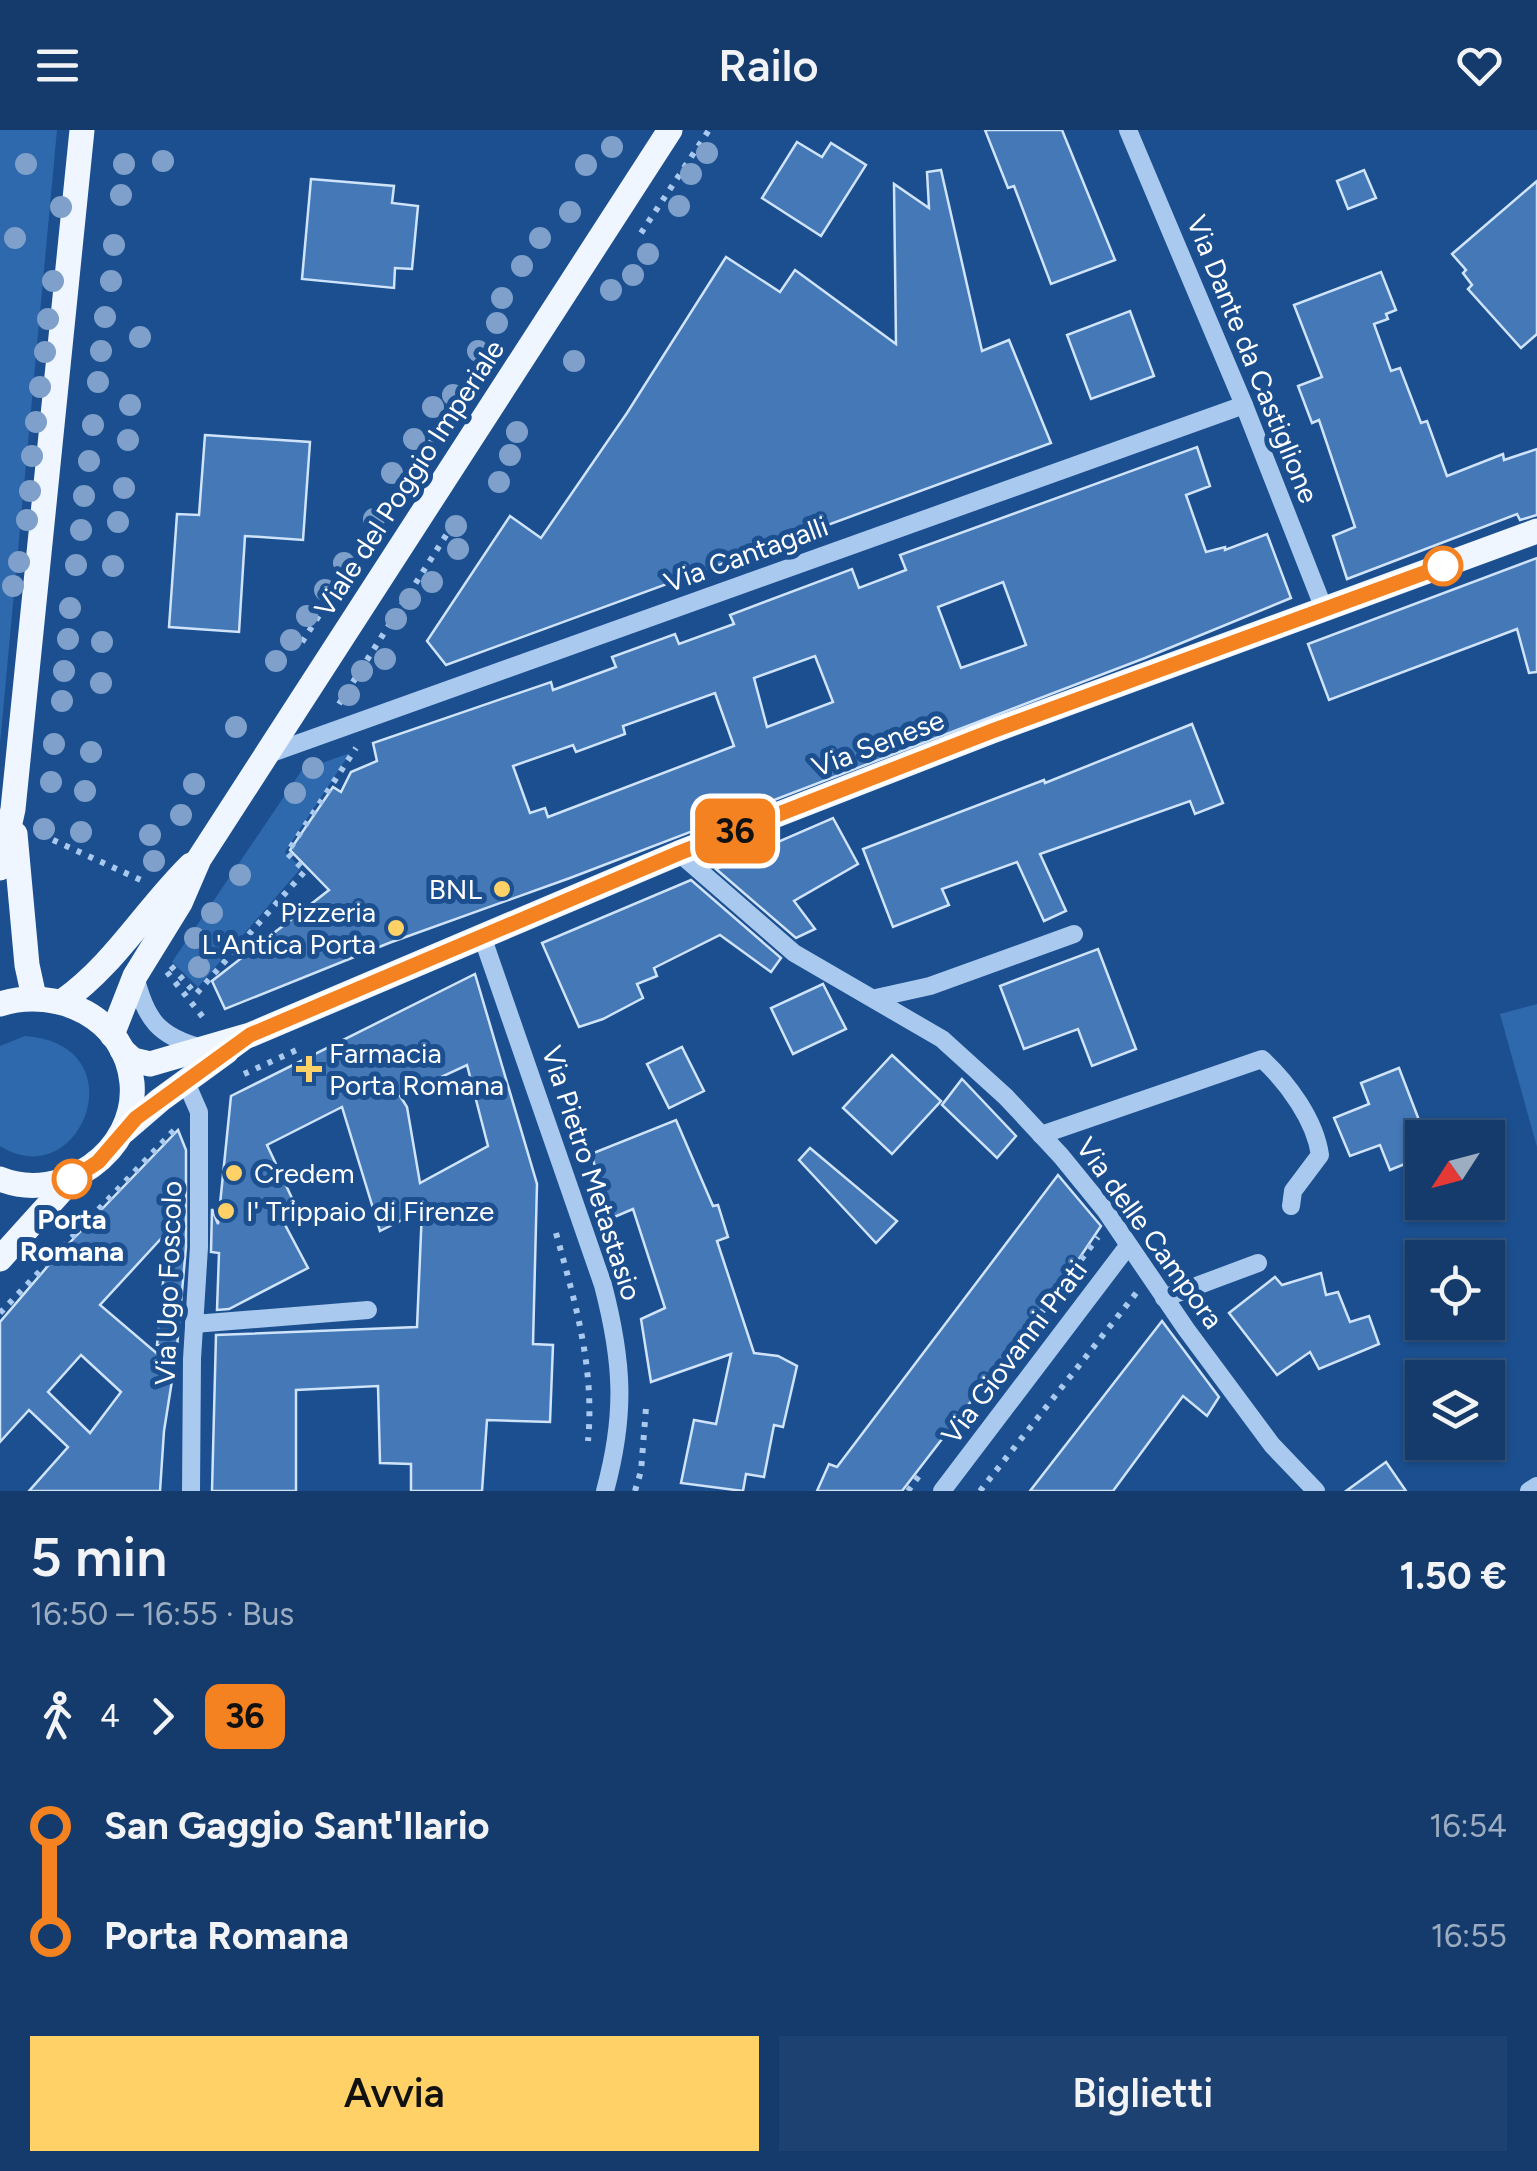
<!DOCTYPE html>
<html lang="it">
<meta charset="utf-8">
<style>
:root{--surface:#143b6b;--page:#1d4271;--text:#f1f3f6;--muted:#9dadc1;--line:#33557e;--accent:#ffd166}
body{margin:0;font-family:Figtree,sans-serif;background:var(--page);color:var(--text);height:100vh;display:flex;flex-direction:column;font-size:38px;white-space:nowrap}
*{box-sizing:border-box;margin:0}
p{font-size:32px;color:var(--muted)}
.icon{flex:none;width:55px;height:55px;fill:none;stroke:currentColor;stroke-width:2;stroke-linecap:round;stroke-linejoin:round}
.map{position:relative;height:1361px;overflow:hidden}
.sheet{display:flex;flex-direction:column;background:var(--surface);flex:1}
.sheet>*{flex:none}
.badge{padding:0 20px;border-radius:15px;font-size:35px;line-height:65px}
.needle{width:65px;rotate:234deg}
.fabs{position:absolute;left:1405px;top:990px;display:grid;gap:20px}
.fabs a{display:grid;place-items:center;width:100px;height:100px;border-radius:0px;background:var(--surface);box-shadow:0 2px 8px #0004,0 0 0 2px var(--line);font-size:50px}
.map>.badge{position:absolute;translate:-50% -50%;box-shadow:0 0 0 5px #fff}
.legs{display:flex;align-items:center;gap:15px;height:110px;padding:0 30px;font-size:32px}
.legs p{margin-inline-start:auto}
.headline{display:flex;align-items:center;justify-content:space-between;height:170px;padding:0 30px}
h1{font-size:55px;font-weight:600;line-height:75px}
.button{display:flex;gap:20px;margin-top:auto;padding:20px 30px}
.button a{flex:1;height:115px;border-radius:0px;background:var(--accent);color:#111;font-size:40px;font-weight:600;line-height:115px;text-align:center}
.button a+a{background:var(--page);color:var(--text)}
ul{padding:0 30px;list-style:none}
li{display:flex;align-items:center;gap:35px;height:110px;font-size:38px}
li i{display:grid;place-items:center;width:15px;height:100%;margin:0 12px;background:currentColor}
li i::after{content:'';width:25px;height:25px;margin:-12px;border:8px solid;border-radius:50%;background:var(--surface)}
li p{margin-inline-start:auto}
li:first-child i{background:linear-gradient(#0000 50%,currentColor 0)}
li:last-child i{background:linear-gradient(currentColor 50%,#0000 0)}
header{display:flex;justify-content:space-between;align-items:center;height:130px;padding:0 30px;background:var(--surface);font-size:45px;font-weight:600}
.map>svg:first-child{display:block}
.green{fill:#2e69ad}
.building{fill:#4478b7;stroke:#cfe3fa;stroke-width:2.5;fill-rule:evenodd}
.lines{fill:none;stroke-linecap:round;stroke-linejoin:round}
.path{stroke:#a9c9ee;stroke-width:6;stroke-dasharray:5 8;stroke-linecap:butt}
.minor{stroke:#a9c9ee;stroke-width:18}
.major{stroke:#f0f6ff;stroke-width:25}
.tree{fill:#7ea0ca}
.line-1-casing{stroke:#fff;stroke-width:22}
.line-1{stroke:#f58220;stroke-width:15}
.stop-1-dot{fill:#fff;stroke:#f58220;stroke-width:5}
.poi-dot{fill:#ffd166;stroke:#1b4f8f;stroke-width:4}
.labels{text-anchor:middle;stroke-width:10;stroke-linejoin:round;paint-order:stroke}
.street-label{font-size:28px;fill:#fff;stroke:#1b4f8f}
.poi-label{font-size:28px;fill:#fff;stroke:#1b4f8f;text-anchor:start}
.stop-label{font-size:28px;font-weight:bold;fill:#fff;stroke:#1b4f8f}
</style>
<header><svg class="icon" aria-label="menu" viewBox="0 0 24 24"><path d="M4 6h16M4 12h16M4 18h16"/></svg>Railo<svg class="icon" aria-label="heart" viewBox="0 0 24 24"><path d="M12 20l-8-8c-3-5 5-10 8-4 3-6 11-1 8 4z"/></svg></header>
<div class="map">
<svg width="1537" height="1361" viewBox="0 0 1537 1361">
<rect width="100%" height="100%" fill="#1b4f8f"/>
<g class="green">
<polygon points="0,0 57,0 0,614"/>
<polygon points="350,623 285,722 301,738 198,857 172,832 302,640"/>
<polygon points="1537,874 1537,1017 1500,884"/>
<path d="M25 906C140 914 81 1067 0 1016V916Z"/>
</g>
<g class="building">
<polygon points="985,0 1062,0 1115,130 1051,154 1014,56 1008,58"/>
<polygon points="797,12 822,27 831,13 866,35 821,106 762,68"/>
<polygon points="941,40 982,221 1009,210 1051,313 446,535 427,511 510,386 541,408 627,283 726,127 780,162 795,140 896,214 894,54 929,78 927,42"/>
<polygon points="1364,40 1376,68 1348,79 1337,51"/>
<polygon points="311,49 394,56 392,73 418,76 412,139 395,138 394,158 302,149"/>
<polygon points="1537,51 1537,204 1521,218 1468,159 1472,155 1463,143 1466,140 1452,124"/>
<polygon points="1381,142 1396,180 1386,184 1388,189 1374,194 1391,241 1400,238 1421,293 1427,291 1447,346 1503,324 1504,330 1537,319 1537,385 1520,390 1517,384 1347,449 1333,406 1355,397 1319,290 1312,293 1298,256 1322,247 1294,175"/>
<polygon points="1130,181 1154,246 1091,269 1067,205"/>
<polygon points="205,305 310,312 303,410 245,406 239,502 169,497 177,384 199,385"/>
<path d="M1197 317 1210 356 1186 365 1206 422 1225 417V420L1267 404 1291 468 1145 528 570 748 389 813 225 879 212 851 329 760 290 720 333 657 341 662 351 642 377 631 373 613 551 552 553 560 616 537 612 527 675 504 679 514 734 494 730 485 852 439 859 458 906 440 900 425ZM1003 452 1026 515 961 538 938 477ZM815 526 833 572 767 597 754 548ZM715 563 734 616 548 687 545 678 530 683 513 636 573 615 576 622 625 604 623 596Z"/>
<polygon points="1537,428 1537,542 1529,543 1517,499 1329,570 1308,514"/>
<polygon points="1192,594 1223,673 1195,684 1190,671 1040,724 1066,781 1044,791 1017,732 942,759 949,775 893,797 863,719 1044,650 1045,653"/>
<polygon points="833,688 858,734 794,771 815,799 796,808 716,739"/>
<polygon points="691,750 781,828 771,842 720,805 654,838 657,846 637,854 643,868 603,889 579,897 542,813"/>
<polygon points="1098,819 1136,919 1092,936 1078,899 1024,919 1000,856"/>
<path d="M475 844 537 1054 533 1214 553 1215 550 1292 487 1290 482 1361H411V1334L380 1333 378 1256 296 1260V1361H212L216 1205 417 1197 422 1080 380 1101 342 977 267 1015 298 1081 282 1089 308 1138 229 1179 217 1180 219 1123 211 1122 212 1079 218 1094 231 966ZM467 935 488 1016 420 1053 407 977 400 966Z"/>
<polygon points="823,854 846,899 793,924 771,878"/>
<polygon points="682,917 704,961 669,978 647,934"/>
<polygon points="892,925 941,971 892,1024 843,978"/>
<polygon points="1399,938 1422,998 1422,1027 1390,1040 1380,1015 1350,1026 1334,988 1369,974 1361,953"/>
<polygon points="962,949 1016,1006 997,1028 942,975"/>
<polygon points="676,990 713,1076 718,1075 728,1107 717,1111 754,1223 778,1226 797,1236 783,1297 774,1295 764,1347 746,1344 743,1361 681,1353 694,1290 716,1294 731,1224 651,1252 641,1189 665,1178 633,1079 612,1088 591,1024"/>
<path d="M178 1000 186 1020V1117L177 1217 157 1215 168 1101 100 1175 174 1238 164 1301 160 1361H29L68 1317 29 1280 0 1312V1192L53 1130ZM81 1225 121 1262 90 1303 48 1262Z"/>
<polygon points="810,1018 897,1091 876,1113 799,1030"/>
<polygon points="1058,1045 1101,1096 1066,1148 902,1361 817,1361 829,1334 837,1337"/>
<polygon points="1321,1143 1326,1165 1338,1162 1350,1192 1369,1186 1379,1214 1319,1239 1310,1222 1277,1245 1229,1183 1275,1147 1282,1155"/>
<polygon points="1162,1191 1219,1267 1207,1286 1183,1266 1113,1361 1030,1361"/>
<polygon points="1386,1332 1406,1361 1346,1361"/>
</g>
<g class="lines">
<g class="path">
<polyline points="641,103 709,0"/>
<polyline points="302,512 493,216"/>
<polyline points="339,574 450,399"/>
<polyline points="53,710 143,751"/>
<polyline points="171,836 196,864 305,741 287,723 356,618"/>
<polyline points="167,842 206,891"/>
<polyline points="244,944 301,918"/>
<path d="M556 1103C575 1172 595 1238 588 1311"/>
<polyline points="0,1183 177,997"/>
<polyline points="980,1265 1098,1107"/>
<polyline points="635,1361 641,1341 646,1278"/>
<polyline points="908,1361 921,1343"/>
<polyline points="980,1361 1137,1162"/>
</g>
<g class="minor">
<polyline points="1128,0 1244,275 1324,479"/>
<polyline points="266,625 1244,275"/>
<polyline points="679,723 794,823 942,909 1006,967 1061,1026 1105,1080 1186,1199 1272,1315 1316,1361"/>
<path d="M482 806 603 1155C623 1232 626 1284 605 1361"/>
<path d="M135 846C146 890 158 906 202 918"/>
<polyline points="876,868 930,856 1074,804"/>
<polyline points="185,950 199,982 199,1117 192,1229 191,1361"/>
<path d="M1041 1005 1262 929C1288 953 1315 990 1320 1025L1293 1061 1291 1076"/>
<polyline points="1164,1168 1258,1133"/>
<polyline points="194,1194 368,1180"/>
<polyline points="942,1361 1128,1116"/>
<polyline points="1529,1361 1537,1356"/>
</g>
<g class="major">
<polyline points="15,704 27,835 34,867"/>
<polyline points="0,738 13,679 82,0"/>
<path d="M63 871C115 834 146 779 191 735"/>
<path d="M0 874C58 856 126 888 132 953 138 1022 61 1074 0 1049"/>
<polyline points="112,905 135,846 180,773 199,729 670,0"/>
<polyline points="122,920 133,930 150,934 250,905 679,723 992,601 1537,401"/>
<polyline points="124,1001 160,970 226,922"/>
<polyline points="0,1129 72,1049"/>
</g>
</g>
<g class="tree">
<circle cx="612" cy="17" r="11"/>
<circle cx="707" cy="23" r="11"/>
<circle cx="163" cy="31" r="11"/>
<circle cx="26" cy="34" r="11"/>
<circle cx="124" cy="34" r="11"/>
<circle cx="586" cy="35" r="11"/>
<circle cx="691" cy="44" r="11"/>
<circle cx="121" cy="65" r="11"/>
<circle cx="679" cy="76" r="11"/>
<circle cx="61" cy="77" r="11"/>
<circle cx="570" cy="82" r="11"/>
<circle cx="15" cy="108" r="11"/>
<circle cx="540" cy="108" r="11"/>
<circle cx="114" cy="115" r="11"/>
<circle cx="648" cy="124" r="11"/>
<circle cx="522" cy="136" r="11"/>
<circle cx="633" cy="145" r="11"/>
<circle cx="53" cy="151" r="11"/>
<circle cx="111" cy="151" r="11"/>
<circle cx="611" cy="160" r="11"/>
<circle cx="502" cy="168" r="11"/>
<circle cx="105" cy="187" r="11"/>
<circle cx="48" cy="189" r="11"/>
<circle cx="497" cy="193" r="11"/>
<circle cx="140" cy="207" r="11"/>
<circle cx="101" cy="221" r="11"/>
<circle cx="478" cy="221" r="11"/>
<circle cx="45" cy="222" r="11"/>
<circle cx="574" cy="231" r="11"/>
<circle cx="98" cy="252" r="11"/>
<circle cx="40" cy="257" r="11"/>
<circle cx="453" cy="265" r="11"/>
<circle cx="130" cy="275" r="11"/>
<circle cx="433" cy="277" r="11"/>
<circle cx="36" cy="292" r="11"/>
<circle cx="93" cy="295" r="11"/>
<circle cx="517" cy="302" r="11"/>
<circle cx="414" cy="309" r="11"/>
<circle cx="128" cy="310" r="11"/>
<circle cx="510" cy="325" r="11"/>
<circle cx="32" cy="326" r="11"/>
<circle cx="89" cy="331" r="11"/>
<circle cx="392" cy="343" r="11"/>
<circle cx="499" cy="352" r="11"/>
<circle cx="124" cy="358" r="11"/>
<circle cx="30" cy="361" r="11"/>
<circle cx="84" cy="366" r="11"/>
<circle cx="374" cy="389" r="11"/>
<circle cx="27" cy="390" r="11"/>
<circle cx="118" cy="392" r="11"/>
<circle cx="456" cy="396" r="11"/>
<circle cx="81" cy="400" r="11"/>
<circle cx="458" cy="419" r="11"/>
<circle cx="19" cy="432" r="11"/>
<circle cx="344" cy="433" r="11"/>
<circle cx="76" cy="435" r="11"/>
<circle cx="113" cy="436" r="11"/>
<circle cx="432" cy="452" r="11"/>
<circle cx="13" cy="456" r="11"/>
<circle cx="325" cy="460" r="11"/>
<circle cx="410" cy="469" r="11"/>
<circle cx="70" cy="478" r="11"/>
<circle cx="307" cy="486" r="11"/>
<circle cx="396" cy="489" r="11"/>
<circle cx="68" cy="509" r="11"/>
<circle cx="291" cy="510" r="11"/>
<circle cx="102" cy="512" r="11"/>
<circle cx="385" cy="529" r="11"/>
<circle cx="276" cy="531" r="11"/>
<circle cx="64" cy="541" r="11"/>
<circle cx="362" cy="541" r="11"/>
<circle cx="101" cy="553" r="11"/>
<circle cx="349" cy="565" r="11"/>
<circle cx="62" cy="571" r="11"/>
<circle cx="236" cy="597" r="11"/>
<circle cx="54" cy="614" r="11"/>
<circle cx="91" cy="622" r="11"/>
<circle cx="313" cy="638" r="11"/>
<circle cx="51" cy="652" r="11"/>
<circle cx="194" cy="654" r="11"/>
<circle cx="85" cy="661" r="11"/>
<circle cx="295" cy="663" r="11"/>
<circle cx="181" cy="685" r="11"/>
<circle cx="44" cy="699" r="11"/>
<circle cx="81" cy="702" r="11"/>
<circle cx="150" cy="705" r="11"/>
<circle cx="154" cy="731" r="11"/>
<circle cx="240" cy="745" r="11"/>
<circle cx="212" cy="783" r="11"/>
<circle cx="195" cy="808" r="11"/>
<circle cx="199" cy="837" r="11"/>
</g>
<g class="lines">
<g class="line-1-casing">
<polyline id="line-1" points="72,1049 98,1032 136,988 250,905 679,723 992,601 1443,436"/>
</g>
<use href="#line-1" class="line-1"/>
</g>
<g class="stop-1-dot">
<circle cx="1443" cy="436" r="18"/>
<circle cx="72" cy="1049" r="18"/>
</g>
<g class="poi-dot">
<circle cx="502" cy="759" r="10"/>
<circle cx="396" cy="798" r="10"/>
<path d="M304 924h10v10h10v10h-10v10h-10v-10h-10v-10h10z"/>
<circle cx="234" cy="1043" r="10"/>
<circle cx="226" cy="1081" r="10"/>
</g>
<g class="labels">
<g class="street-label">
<text transform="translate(1253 229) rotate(68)" y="10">Via Dante da Castiglione</text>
<text transform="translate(409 348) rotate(-57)" y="10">Viale del Poggio Imperiale</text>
<text transform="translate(746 424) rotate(-20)" y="10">Via Cantagalli</text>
<text transform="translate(878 613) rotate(-21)" y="10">Via Senese</text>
<text transform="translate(592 1043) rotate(72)" y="10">Via Pietro Metastasio</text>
<text transform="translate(1150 1103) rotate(54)" y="10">Via delle Campora</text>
<text transform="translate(168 1153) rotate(-88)" y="10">Via Ugo Foscolo</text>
<text transform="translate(1014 1222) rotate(-53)" y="10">Via Giovanni Prati</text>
</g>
<g class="poi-label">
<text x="482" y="769" text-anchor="end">BNL</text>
<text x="376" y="792" text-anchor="end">Pizzeria<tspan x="376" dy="32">L'Antica Porta</tspan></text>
<text x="329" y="933">Farmacia<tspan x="329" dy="32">Porta Romana</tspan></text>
<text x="254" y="1053">Credem</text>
<text x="246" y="1091">I' Trippaio di Firenze</text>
</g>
<g class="stop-label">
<text x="72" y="1099">Porta<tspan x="72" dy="32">Romana</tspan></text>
</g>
</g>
</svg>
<div class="fabs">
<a><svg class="needle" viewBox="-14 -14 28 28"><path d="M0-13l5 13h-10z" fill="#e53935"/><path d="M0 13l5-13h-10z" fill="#9dadc1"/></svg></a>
<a><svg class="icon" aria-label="locate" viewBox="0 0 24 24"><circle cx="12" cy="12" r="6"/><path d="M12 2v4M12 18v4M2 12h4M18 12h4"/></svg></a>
<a><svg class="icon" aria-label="layers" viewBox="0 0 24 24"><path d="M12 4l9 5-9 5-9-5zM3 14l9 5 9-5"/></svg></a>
</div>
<b class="badge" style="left:735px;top:701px;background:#f58220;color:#111">36</b>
</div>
<section class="sheet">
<div class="headline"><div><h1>5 min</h1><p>16:50 – 16:55 · Bus</p></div><b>1.50 €</b></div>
<div class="legs"><svg class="icon" aria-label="walk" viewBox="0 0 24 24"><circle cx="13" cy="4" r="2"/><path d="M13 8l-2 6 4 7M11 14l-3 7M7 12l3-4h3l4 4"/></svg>4<svg class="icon" aria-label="forward" viewBox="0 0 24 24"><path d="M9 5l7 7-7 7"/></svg><b class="badge" style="background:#f58220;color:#111">36</b></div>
<ul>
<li><i style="color:#f58220"></i><b>San Gaggio Sant'Ilario</b><p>16:54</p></li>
<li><i style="color:#f58220"></i><b>Porta Romana</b><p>16:55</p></li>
</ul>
<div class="button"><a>Avvia</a><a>Biglietti</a></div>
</section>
